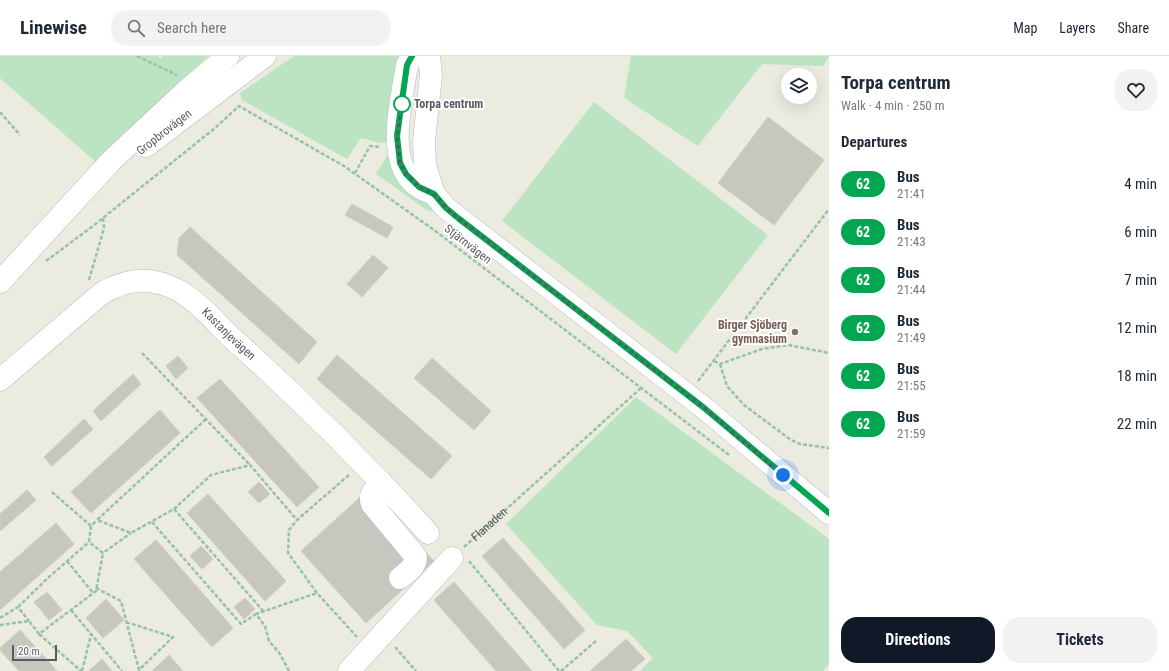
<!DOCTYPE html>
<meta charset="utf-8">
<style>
:root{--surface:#fff;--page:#f2f2f3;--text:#1f2937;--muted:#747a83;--line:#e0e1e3;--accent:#111827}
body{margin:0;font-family:"Roboto Condensed",sans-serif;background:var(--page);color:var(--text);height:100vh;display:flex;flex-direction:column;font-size:15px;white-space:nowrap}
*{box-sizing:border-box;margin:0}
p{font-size:13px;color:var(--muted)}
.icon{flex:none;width:22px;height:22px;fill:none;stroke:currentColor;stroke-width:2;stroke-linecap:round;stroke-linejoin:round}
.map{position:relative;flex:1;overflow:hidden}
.sheet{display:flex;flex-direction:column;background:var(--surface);width:340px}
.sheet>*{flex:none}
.badge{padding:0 8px;border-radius:13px;font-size:14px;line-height:26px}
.fabs{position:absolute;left:781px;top:12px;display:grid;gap:8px}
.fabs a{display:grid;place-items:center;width:36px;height:36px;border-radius:50%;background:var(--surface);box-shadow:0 4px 16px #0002;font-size:20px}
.scale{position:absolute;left:12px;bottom:10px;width:45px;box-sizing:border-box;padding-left:4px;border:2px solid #585b60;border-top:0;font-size:11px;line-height:14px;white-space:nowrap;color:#585b60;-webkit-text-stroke:3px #fff;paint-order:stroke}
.you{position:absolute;width:20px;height:20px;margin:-10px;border:3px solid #fff;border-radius:50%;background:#1a73e8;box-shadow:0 0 0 6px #1a73e833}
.map>.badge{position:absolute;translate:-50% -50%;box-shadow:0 0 0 2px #fff}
h2{padding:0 12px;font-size:15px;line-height:36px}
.round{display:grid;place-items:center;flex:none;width:42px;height:42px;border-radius:16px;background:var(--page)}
.head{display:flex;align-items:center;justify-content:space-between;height:68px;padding:0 12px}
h1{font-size:19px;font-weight:700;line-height:30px}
.button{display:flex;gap:8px;margin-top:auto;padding:8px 12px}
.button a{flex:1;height:46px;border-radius:16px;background:var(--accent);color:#fff;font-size:16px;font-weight:700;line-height:46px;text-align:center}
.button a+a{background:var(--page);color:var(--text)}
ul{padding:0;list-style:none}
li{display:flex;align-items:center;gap:12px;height:48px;padding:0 12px}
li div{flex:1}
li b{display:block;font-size:15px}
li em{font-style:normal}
li .badge{min-width:44px;font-weight:700;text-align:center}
header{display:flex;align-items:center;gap:24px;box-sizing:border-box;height:56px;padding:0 20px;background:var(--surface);border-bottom:1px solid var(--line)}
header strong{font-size:19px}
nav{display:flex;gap:22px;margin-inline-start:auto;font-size:14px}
.search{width:280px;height:36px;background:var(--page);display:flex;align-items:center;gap:10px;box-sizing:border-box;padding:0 14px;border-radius:16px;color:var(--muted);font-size:15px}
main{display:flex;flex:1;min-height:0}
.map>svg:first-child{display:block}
.green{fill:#bce3c2}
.building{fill:#c8c7bf;stroke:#d0cdbe}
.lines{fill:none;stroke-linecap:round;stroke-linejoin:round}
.minor-casing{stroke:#b8b9be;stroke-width:23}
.path{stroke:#95c3a9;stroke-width:2.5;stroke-dasharray:4 2;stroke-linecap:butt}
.minor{stroke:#fff;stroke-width:22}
.line-casing{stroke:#fff;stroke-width:9}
.line{stroke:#00a651;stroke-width:6}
.walk{stroke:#585b60;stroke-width:4;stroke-dasharray:0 7.2}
.stop-dot{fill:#fff;stroke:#00a651;stroke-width:2}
.education-dot{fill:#8d6e63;stroke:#fff;stroke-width:1.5}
.labels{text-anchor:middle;stroke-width:4;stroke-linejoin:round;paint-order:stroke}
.stop-label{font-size:12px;font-weight:bold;fill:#585b60;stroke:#fff;text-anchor:start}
.street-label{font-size:12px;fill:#585b60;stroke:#fff}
.education-label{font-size:12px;font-weight:bold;fill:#785e54;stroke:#fff;text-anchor:end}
</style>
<header>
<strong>Linewise</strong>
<div class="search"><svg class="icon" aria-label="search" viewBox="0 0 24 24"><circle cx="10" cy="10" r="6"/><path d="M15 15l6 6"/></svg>Search here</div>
<nav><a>Map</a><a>Layers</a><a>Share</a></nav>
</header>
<main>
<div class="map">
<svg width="829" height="615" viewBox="0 0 829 615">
<rect width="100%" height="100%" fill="#ebebe0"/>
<g class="green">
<polygon points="0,0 157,0 162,3 162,0 208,0 96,106 0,22"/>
<polygon points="294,0 403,0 389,86 380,87 361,82 347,103 242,44 240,37"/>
<polygon points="631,0 829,0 829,1 823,10 762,8 698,90 624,42"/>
<polygon points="594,46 768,179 676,298 502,165"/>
<polygon points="389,97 403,127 432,152 433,155 428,155 376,118"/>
<polygon points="636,341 829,483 829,608 823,615 640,615 653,602 627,575 597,569 506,468"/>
</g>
<g class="building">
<polygon points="768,61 824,104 774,169 718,127"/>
<polygon points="352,148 393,171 387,182 345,159"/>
<polygon points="190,171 317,286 299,308 177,199 179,182"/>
<polygon points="373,199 388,212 362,241 347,228"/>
<polygon points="337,299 452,400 431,423 317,323"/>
<polygon points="178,300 188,312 176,323 166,310"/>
<polygon points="432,302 491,355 474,374 414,322"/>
<polygon points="133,318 141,328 101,365 93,355"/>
<polygon points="220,323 319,431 297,451 197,342"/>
<polygon points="160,354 180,377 91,457 71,436"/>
<polygon points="84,363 93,373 52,410 44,401"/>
<polygon points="259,426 270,438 259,447 248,436"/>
<polygon points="27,434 36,444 0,475 0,458"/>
<polygon points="368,434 434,505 366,567 301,495"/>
<polygon points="208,438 286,525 265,545 187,457"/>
<polygon points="56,467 74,488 0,554 0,516"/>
<polygon points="503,482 585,574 564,593 482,500"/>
<polygon points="156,484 233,572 212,591 134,503"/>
<polygon points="201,490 213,503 202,513 190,500"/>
<polygon points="454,526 532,615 496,615 434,544"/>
<polygon points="47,536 62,554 49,564 34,546"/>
<polygon points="245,542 255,553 244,563 234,551"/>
<polygon points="106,543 124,564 103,582 86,562"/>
<polygon points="20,574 57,615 19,615 0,594 0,592"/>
<polygon points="626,583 645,603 631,615 590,615"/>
<polygon points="169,599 183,615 152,615"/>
<polygon points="102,603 112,615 89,615"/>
</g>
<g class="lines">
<g class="minor-casing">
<g id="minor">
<path d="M412 0 407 9C402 43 383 109 420 132 424 134 429 136 434 138"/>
<polyline points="429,0 431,19 424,85 425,109 434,138 446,152 703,351 829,457"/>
<polyline points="146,90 265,0"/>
<polyline points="0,226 112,104 187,34 228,0"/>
<path id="s2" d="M0 324 102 237C121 226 142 221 163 228 191 236 212 263 232 282 301 344 366 408 428 477"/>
<path d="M382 427C375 434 368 437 372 448L416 501C416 511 407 516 400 522"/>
<polyline points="349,615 452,502"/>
</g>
</g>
<g class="path">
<polyline points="137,0 177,19"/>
<polyline points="0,56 20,79"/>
<polyline points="355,117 370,90 380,91"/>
<polyline points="46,205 93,170 215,72 239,50 344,110 434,174 729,399"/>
<polyline points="89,224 104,172 103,162"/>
<polyline points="142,297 250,409"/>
<polyline points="714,305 720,308 762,293 788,289 829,297"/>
<polyline points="720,308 727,330 744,349 791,384 800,388 829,392"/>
<polyline points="698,325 829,153"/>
<polyline points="206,363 97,464 131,477 174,453 211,419 250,409 297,464"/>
<polyline points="349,419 297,464 289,474 288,497 317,537 357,581"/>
<polyline points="52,436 91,470 97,464"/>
<polyline points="174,453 264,556"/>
<polyline points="152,466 241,568 256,558"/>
<polyline points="91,470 89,486 103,497 131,477"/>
<path id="s1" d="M464 491 641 332"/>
<polyline points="67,505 93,537"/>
<polyline points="469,505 559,615"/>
<polyline points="96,532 121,545 139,614 173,581 126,566"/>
<polyline points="18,551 49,521 89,486"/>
<polyline points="71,554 122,615"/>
<polyline points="0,562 18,551 29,565"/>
<polyline points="0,569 29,565 39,578 96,535 103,497"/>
<polyline points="39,578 81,615"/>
<polyline points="395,591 416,615"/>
<polyline points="82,615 91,579"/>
<polyline points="289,615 280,598 269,585 265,570 256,558 317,537"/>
<polyline points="561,615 596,585"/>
</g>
<use href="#minor" class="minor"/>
</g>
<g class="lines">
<g class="line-casing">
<polyline id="line" points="412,0 407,9 397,80 400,107 406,118 419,131 434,138 446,152 458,162 703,351 829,457"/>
</g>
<use href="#line" class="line"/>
<polyline class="walk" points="402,48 397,80 400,107 406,118 419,131 434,138 446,152 458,162 703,351 783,419"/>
</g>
<circle class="stop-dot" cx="402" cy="48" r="8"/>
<circle class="education-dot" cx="795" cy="276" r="4"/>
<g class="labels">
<g class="stop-label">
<text x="414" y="52">Torpa centrum</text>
</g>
<g class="street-label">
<text transform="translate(164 76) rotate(-38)" y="4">Gropbrovägen</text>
<text transform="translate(468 188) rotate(38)" y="4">Stjärnvägen</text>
<text dy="4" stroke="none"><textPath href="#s2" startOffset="281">Kastanjevägen</textPath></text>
<text dy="4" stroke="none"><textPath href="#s1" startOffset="34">Flanaden</textPath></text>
</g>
<g class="education-label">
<text x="787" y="273">Birger Sjöberg<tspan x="787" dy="14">gymnasium</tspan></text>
</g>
</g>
</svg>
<div class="fabs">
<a><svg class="icon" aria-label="layers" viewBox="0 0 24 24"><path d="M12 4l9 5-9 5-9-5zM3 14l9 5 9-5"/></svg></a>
</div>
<div class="scale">20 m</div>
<div class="you" style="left:783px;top:419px"></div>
</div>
<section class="sheet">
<div class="head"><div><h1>Torpa centrum</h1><p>Walk · 4 min · 250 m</p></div><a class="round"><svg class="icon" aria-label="heart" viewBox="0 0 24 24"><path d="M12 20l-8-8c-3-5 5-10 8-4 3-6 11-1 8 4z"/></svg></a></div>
<h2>Departures</h2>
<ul>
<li><span class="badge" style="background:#00a651;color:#fff">62</span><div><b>Bus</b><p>21:41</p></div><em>4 min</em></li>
<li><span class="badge" style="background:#00a651;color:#fff">62</span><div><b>Bus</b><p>21:43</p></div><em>6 min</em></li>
<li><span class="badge" style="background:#00a651;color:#fff">62</span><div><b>Bus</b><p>21:44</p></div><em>7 min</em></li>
<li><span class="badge" style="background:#00a651;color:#fff">62</span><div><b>Bus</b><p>21:49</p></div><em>12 min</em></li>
<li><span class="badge" style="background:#00a651;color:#fff">62</span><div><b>Bus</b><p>21:55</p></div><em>18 min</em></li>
<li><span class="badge" style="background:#00a651;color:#fff">62</span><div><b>Bus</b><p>21:59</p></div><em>22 min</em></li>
</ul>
<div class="button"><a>Directions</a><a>Tickets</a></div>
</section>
</main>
